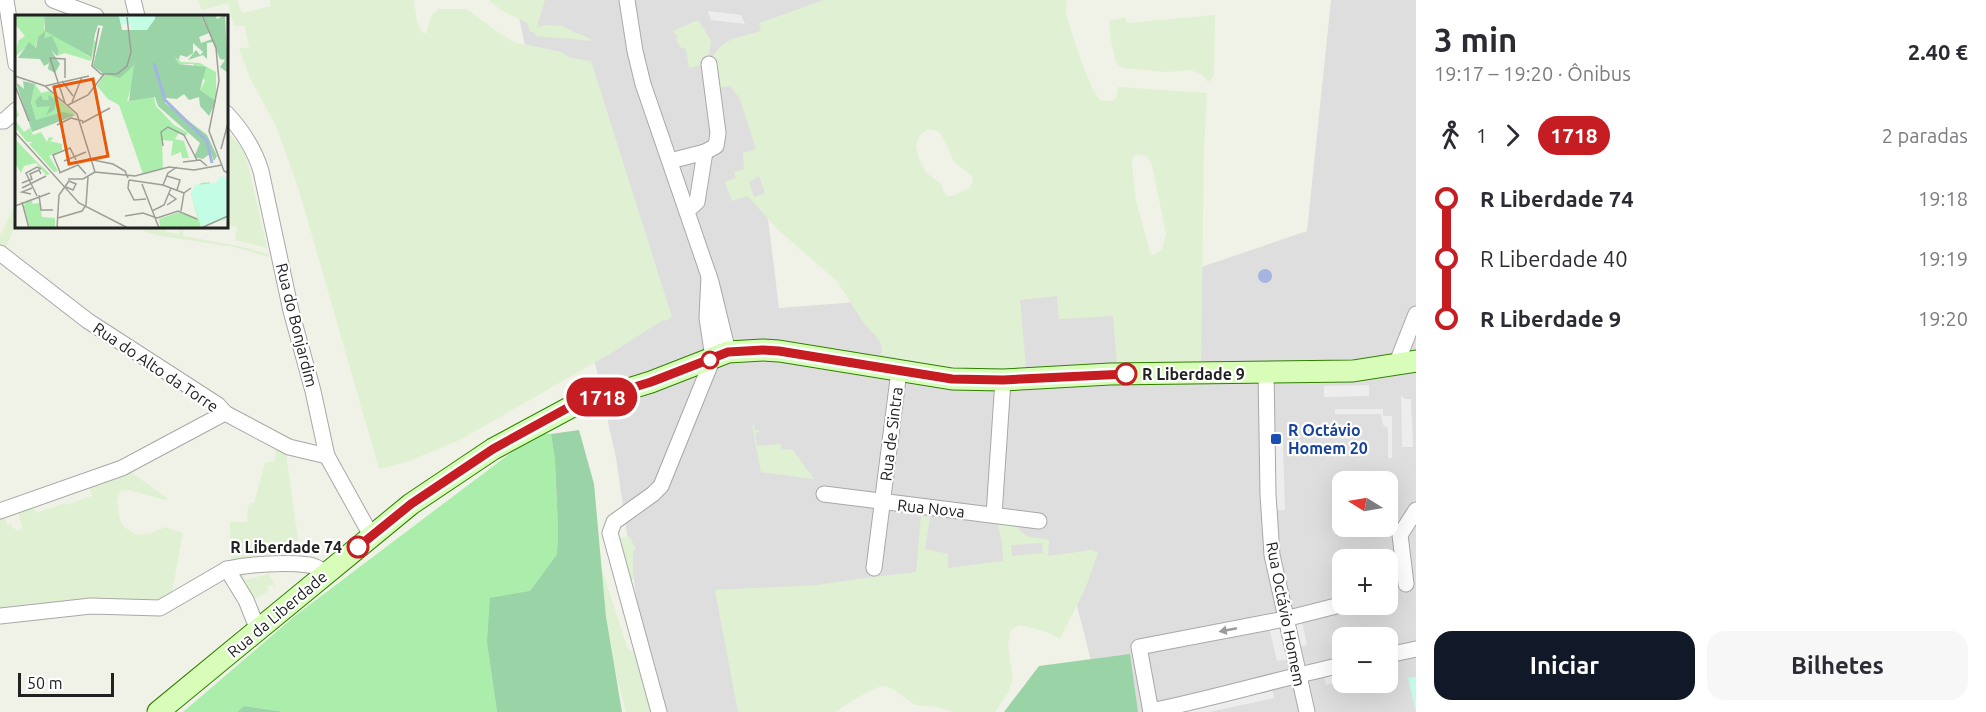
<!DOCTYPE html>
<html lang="pt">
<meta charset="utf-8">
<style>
:root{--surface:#fff;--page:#f7f7f7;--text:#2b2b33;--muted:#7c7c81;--accent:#111827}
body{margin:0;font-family:Ubuntu,sans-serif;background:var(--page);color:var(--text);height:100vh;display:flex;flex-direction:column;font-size:22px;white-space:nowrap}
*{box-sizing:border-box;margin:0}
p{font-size:20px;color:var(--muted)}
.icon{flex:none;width:33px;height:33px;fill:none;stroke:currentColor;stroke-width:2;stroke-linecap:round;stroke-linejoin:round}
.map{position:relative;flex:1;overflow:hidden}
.drawer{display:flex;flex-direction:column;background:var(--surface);width:570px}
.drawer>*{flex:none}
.badge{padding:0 12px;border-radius:20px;font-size:21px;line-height:39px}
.needle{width:39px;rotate:281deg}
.tools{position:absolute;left:1332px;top:471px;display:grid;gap:12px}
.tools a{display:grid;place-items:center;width:66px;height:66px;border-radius:12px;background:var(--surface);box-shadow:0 6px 24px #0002;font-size:30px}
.scale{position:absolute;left:18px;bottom:15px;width:96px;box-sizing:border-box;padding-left:6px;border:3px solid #212121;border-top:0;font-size:16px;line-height:21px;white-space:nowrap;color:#212121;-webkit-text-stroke:4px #fff;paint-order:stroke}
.map>.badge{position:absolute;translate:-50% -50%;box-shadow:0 0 0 3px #fff}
.legs{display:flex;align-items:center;gap:9px;height:66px;padding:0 18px;font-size:20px}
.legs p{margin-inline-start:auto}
.head{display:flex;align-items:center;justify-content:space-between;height:102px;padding:0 18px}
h1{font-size:33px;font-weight:700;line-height:45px}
.action{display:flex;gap:12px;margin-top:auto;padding:12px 18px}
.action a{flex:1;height:69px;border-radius:18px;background:var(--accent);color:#fff;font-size:24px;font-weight:700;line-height:69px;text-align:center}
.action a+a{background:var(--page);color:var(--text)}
ul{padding:0 18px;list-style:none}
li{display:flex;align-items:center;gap:21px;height:60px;font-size:22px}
li i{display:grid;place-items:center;width:9px;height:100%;margin:0 8px;background:currentColor}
li i::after{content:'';width:15px;height:15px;margin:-8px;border:4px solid;border-radius:50%;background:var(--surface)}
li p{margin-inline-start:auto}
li:first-child i{background:linear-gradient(#0000 50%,currentColor 0)}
li:last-child i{background:linear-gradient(currentColor 50%,#0000 0)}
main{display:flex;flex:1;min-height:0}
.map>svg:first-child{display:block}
.residential{fill:#dfdede;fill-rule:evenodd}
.farmland{fill:#dff1d2;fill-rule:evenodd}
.grass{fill:#abeeac}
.forest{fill:#99d3a6}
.park{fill:#c3fde5}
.parking{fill:#ededed}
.water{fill:#a5b5e2}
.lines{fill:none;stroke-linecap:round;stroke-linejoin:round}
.street-casing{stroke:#a8a8a8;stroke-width:17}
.secondary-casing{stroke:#308000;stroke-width:23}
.street{stroke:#fff;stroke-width:15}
.secondary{stroke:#d7fdb9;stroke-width:21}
.oneway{fill:#9b9b9b}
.line-1-casing{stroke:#fff;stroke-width:14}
.line-1{stroke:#c61d23;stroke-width:9}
.stop-1-dot{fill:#fff;stroke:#c61d23;stroke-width:3}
.transit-dot{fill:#1a4fb4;stroke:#fff;stroke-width:2}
.labels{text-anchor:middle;stroke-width:4.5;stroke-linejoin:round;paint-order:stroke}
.street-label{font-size:16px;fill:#212121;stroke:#fff}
.stop-label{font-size:16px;font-weight:bold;fill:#212121;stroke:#fff;text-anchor:start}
.transit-label{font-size:16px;font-weight:bold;fill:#164399;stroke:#fff;text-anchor:start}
.inset-river{fill:none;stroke:#a5b5e2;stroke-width:3}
.inset-road{fill:none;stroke:#9d9e98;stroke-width:1.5}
.view{fill:#e8590c;fill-opacity:0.15;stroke:#e8590c;stroke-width:3}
.inset-edge{fill:none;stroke:#212121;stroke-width:3}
</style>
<main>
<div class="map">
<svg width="1416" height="712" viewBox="0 0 1416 712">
<rect width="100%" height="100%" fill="#f0f2e7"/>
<path class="residential" d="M515 0H945L749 65 779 308 1169 278 1307 231 1331 0H1416V712H1104L1070 578 767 712H653L616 458ZM1342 482H1388V526H1342ZM1342 560H1388V604H1342ZM1342 638H1388V682H1342Z"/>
<g class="farmland">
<polygon points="198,0 237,0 242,13 271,6 270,0 414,0 417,22 423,33 426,33 431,16 438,9 467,9 499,33 514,42 561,52 571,58 591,61 672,317 665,321 663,320 613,352 460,440 406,462 379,469 298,187 275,124 250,78 239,48 249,48 245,26 234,26 228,3 202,10"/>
<polygon points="489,0 545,0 537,27 546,25 562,26 594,41 536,36 535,33 530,31 527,23 501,10"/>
<path d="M824 0H1067L1066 14 1077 49 1091 86 1100 100 1112 101 1116 98 1118 87 1207 93 1204 149 1201 366 1117 364 1113 316 1059 319 1057 296 1020 300 1026 368 958 369 881 355 882 349 880 341 863 322 837 281 778 230 748 196 732 201 725 182 736 178 734 172 744 169 743 153 756 149 740 99 730 86 719 88 712 61 713 56 720 47 732 39 761 31 759 23ZM927 129 935 130 940 133 948 147 954 162 972 176 973 182 969 188 952 196H948L945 194 941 184 926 172 919 159 916 145 920 135ZM1138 154 1148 157 1152 165 1166 234 1162 249 1153 255 1150 252 1136 201 1132 164 1133 157ZM759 176 765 193 754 197 749 182Z"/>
<polygon points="1215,15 1214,76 1208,82 1203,76 1192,70 1166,72 1124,68 1118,65 1115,59 1111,40 1109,21 1125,17 1127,23"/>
<polygon points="698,20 711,40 708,63 689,68 686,49 680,47 676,39 678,38 673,31"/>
<polygon points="226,130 239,144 246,156 267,248 235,240 237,227 227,225"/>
<polygon points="16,203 16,223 5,250 0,246 0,233 1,234"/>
<polygon points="135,227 167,227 166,232 179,234 180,227 184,227 183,236 239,246 261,252 269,255 269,257 234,247 160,236 149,233"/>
<polygon points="752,425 754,425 754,430 758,430 759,432 755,433 757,446 781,444 781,450 792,449 814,479 761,472"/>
<polygon points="276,448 286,453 298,540 276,552 262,557 231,563 230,522 247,522 248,506 251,503 254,503 265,463 275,461"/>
<polygon points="128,470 167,498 166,500 129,490 120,491 117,501 118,508 120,520 124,527 137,535 152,533 165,527 183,533 171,596 161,602 0,610 0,518 5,516 7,525 12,524 12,527 18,531 22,528 18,511 46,501 47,503 34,507 36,513 65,503 66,505 92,496 89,486"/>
<polygon points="578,495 627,647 630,651 636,651 651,712 626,712 610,651"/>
<path d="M921 516 930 517 925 549 948 554V568L1003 561 1002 543 998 524 1017 527 1026 536 1049 540 1048 556 1092 550 1098 553 1085 589 1060 639 1047 632 1020 625 1012 629 1010 632 1008 646 1013 679 1008 693 995 712H952L938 707 915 705 893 689 883 686 876 688 855 699 835 712H738L715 590 818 585 857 579 916 572ZM1042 543 1043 553 1012 556 1011 545Z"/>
<polygon points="629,536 636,549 633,551 633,579 625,581 617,539"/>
<polygon points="242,572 243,572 245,580 269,574 276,587 274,588 272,584 267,587 269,591 250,601 240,577"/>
</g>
<polygon class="grass" points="537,433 551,434 555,460 558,529 557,554 530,591 487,643 497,712 285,712 244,706 237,712 183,712 296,615"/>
<g class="forest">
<polygon points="579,430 594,484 606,617 622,712 497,712 487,643 490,598 530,591 557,554 558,529 555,460 551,434"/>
<polygon points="1130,654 1138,712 1004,712 1039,666"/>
<polygon points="244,706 285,712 237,712"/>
</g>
<polygon class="park" points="1416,677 1416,712 1408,678"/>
<g class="parking">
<polygon points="708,11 741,15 745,24 711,20"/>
<polygon points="1369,385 1369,396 1324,397 1324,386"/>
<polygon points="1401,395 1405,399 1411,399 1413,447 1402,447"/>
<polygon points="1335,409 1383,409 1383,416 1392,416 1392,458 1388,458 1388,428 1383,425 1381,414 1335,414"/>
<polygon points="1274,444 1283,444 1285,510 1274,510"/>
<polygon points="1302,621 1307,645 1298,647 1293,623"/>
<polygon points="1278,624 1287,659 1277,661 1269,627"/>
<polygon points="1342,672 1342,681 1326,685 1324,676"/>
<polygon points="1272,688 1274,698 1209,712 1167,712"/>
</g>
<circle class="water" cx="1265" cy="276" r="7"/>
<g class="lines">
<g class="street-casing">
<g id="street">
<polyline points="6,0 16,64"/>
<polyline points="53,0 96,16"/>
<polyline points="133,0 137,16"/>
<polyline points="627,0 635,51 643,84 711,282 728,352"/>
<path d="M226 113C243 131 254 148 261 171L291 311 313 391 327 456 372 537"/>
<polyline points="0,121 4,121 16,110"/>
<polyline points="705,152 716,146 718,133 709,64"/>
<polyline points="670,161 705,152 697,202 687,211"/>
<polyline points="0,253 88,321 218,405 225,413 289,447 327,456"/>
<polyline points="1396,365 1416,314"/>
<polyline points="1266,371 1268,494 1272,555 1307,712"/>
<polyline points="824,494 1039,521"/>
<polyline points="0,511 122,468 225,413"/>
<polyline points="994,515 1003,380"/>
<polyline points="874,568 899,371"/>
<polyline points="227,569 246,600 258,630"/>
<polyline points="1406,584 1400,535 1416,510"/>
<path d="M0 616 91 606 160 608 227 569C251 564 285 562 309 565 315 566 321 570 327 572"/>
<polyline points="1388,655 1416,649"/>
<path d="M1151 711C1215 698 1278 679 1342 665"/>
<polyline points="659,712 610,533 614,522 653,494 661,486 713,358 707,318 709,276"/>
<polyline points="1151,712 1139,647 1285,619 1344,604"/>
</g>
</g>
<g class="secondary-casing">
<polyline id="secondary" points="158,712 411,504 493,449 571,407 651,382 728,352 763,350 779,351 952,379 1003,380 1110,374 1353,371 1416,361"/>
</g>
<use href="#street" class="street"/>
<use href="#secondary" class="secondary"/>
</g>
<defs><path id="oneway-solid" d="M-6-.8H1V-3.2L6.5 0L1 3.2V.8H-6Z" transform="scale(1.5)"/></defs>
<use class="oneway" href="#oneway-solid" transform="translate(1228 630) rotate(169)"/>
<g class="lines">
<g class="line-1-casing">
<polyline id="line-1" points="358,547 411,504 493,449 571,406 651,382 728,352 763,350 779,351 952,379 1003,380 1126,374"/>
</g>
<use href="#line-1" class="line-1"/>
</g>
<g class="stop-1-dot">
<circle cx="710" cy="360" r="8"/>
<circle cx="1126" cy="374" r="10"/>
<circle cx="358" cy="547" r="10"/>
</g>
<rect class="transit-dot" x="1270" y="433" width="12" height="12" rx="3"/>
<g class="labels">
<g class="street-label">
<text transform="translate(297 325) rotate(76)" y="6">Rua do Bonjardim</text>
<text transform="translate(156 367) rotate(34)" y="6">Rua do Alto da Torre</text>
<text transform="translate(891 434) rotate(-83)" y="6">Rua de Sintra</text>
<text transform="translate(931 508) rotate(6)" y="6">Rua Nova</text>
<text transform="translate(277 614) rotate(-40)" y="6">Rua da Liberdade</text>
<text transform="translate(1286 614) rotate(79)" y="6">Rua Octávio Homem</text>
</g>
<g class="stop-label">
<text x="1142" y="380">R Liberdade 9</text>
<text x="342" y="553" text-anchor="end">R Liberdade 74</text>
</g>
<g class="transit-label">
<text x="1288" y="436">R Octávio<tspan x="1288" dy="18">Homem 20</tspan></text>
</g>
</g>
<g transform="translate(15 15)">
<rect width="213" height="213" fill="#f0f2e7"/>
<path d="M0 0H29V14L75 42 78 25 82 26 76 46 50 38 42 41 44 36 37 22 31 24 29 18 23 22 20 34 13 30 0 42 3 26 10 21 0 9ZM160 41 166 47 185 48 201 57V86L185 75 190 66 178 49H164ZM116 50 120 51 119 64 112 86 139 82 141 91 159 110 173 118 170 121 164 118 160 124 169 126 174 143H167L166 137 156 141 158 126 147 125 148 154 128 159 104 90 93 84 82 71 89 60 112 55ZM20 69 26 78 34 76 60 99 21 105 16 87ZM0 91 4 100 0 105 9 117 15 113 18 120 26 117 32 127 34 122 39 123 35 126 47 129V135L34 141 43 156 39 157 14 129 18 127H12L0 112ZM0 124 23 148 35 159 31 160 21 148 9 151 6 158 0 148ZM195 167 185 213H145L144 204 164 197 183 204 176 178 186 168ZM16 184 18 189 25 188 27 202 40 203V213H15L9 192 10 187Z" fill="#abeeac"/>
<path d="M29 0H104L107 15H132L140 0H186L194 18 184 22 186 28 197 24 198 27 192 28V44L188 40 173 45 181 35 185 40 188 37 178 28V38L172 42 165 40 164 45 160 42 164 49 191 52 185 75 201 86 194 101 185 91 184 82 174 85 169 79 162 84 151 83 150 88 192 120 202 141 199 146 196 138 188 144 179 142 185 128 143 91 140 82 114 86 119 50 105 63 89 59 78 51 88 11 83 10 80 19 76 42 30 16V23L37 21 44 36 42 41 36 35 45 49 40 58 33 54 34 48 29 51 25 44 3 43 14 27 21 33 23 22 30 16ZM187 0H200L202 4 210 0 213 58 205 52 210 45 205 44ZM8 66 20 69 16 87 21 105 48 97 61 100 17 117 2 71V68L9 74ZM26 80 28 85H34L33 80 42 85 39 95 31 100 35 91 22 92 20 86Z" fill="#99d3a6"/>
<path d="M113 0H140V4L132 15 116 14 115 8 106 10 104 1ZM205 161 213 164V204L186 212 176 178 180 170 201 168Z" fill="#c3fde5"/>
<path class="inset-river" d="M139 48 150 85 192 126M192 126 197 148"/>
<path class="inset-road" d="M187 0 201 33 204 66 194 116 209 156 213 158M84 13 77 51 86 59H102L112 51 116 37 112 2M0 61 30 71 62 99 80 157 120 161 154 152 179 155 207 150M47 66 58 81M30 71 74 61M1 73 14 106M57 87 67 62M50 88 35 43 50 44V63M53 90 73 80 89 59M67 108 95 93M42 110 56 103 68 106M0 117 64 188 113 213M148 131 146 117 153 112 169 120 182 145M206 134 213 108M73 144 98 149 110 156 113 163M49 146 71 137M168 147 185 145 192 151M45 157 38 140 55 133 61 145M44 158 63 150 71 159M152 161 165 165 162 175M53 164H68L80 157M114 165 148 170 169 178M114 165 113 173 119 185 131 184M7 168 17 164 15 159 24 155 26 159M127 169 144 213M148 170 153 158 162 152M7 173 31 161M16 179 7 177 17 173M24 180 26 195H38M22 181 11 158 22 152 26 154M7 187 14 213M71 190 73 162M152 190 161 184 154 179M0 191 35 178M137 196 149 190 156 173M166 196 169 178 176 173M110 201 128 198 142 203M43 203 67 196 71 190M142 203 163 196 182 204M42 213 44 180 54 166 61 169 58 175 51 172M186 213 213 201"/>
<path class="view" d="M78 64 93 141 54 149 39 72Z"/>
<rect width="213" height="213" class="inset-edge"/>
</g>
</svg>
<div class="tools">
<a><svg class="needle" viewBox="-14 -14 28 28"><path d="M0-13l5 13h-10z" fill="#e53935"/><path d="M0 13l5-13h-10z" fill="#7c7c81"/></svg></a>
<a>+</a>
<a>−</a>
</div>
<div class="scale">50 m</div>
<b class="badge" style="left:602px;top:397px;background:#c61d23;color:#fff">1718</b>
</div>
<section class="drawer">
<div class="head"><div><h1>3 min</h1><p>19:17 – 19:20 · Ônibus</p></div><b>2.40 €</b></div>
<div class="legs"><svg class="icon" aria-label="walk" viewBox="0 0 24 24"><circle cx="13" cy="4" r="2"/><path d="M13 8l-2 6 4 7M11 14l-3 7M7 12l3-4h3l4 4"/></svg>1<svg class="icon" aria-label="forward" viewBox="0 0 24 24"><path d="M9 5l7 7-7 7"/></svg><b class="badge" style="background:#c61d23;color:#fff">1718</b><p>2 paradas</p></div>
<ul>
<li><i style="color:#c61d23"></i><b>R Liberdade 74</b><p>19:18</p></li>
<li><i style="color:#c61d23"></i><span>R Liberdade 40</span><p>19:19</p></li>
<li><i style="color:#c61d23"></i><b>R Liberdade 9</b><p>19:20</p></li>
</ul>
<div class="action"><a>Iniciar</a><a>Bilhetes</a></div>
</section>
</main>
